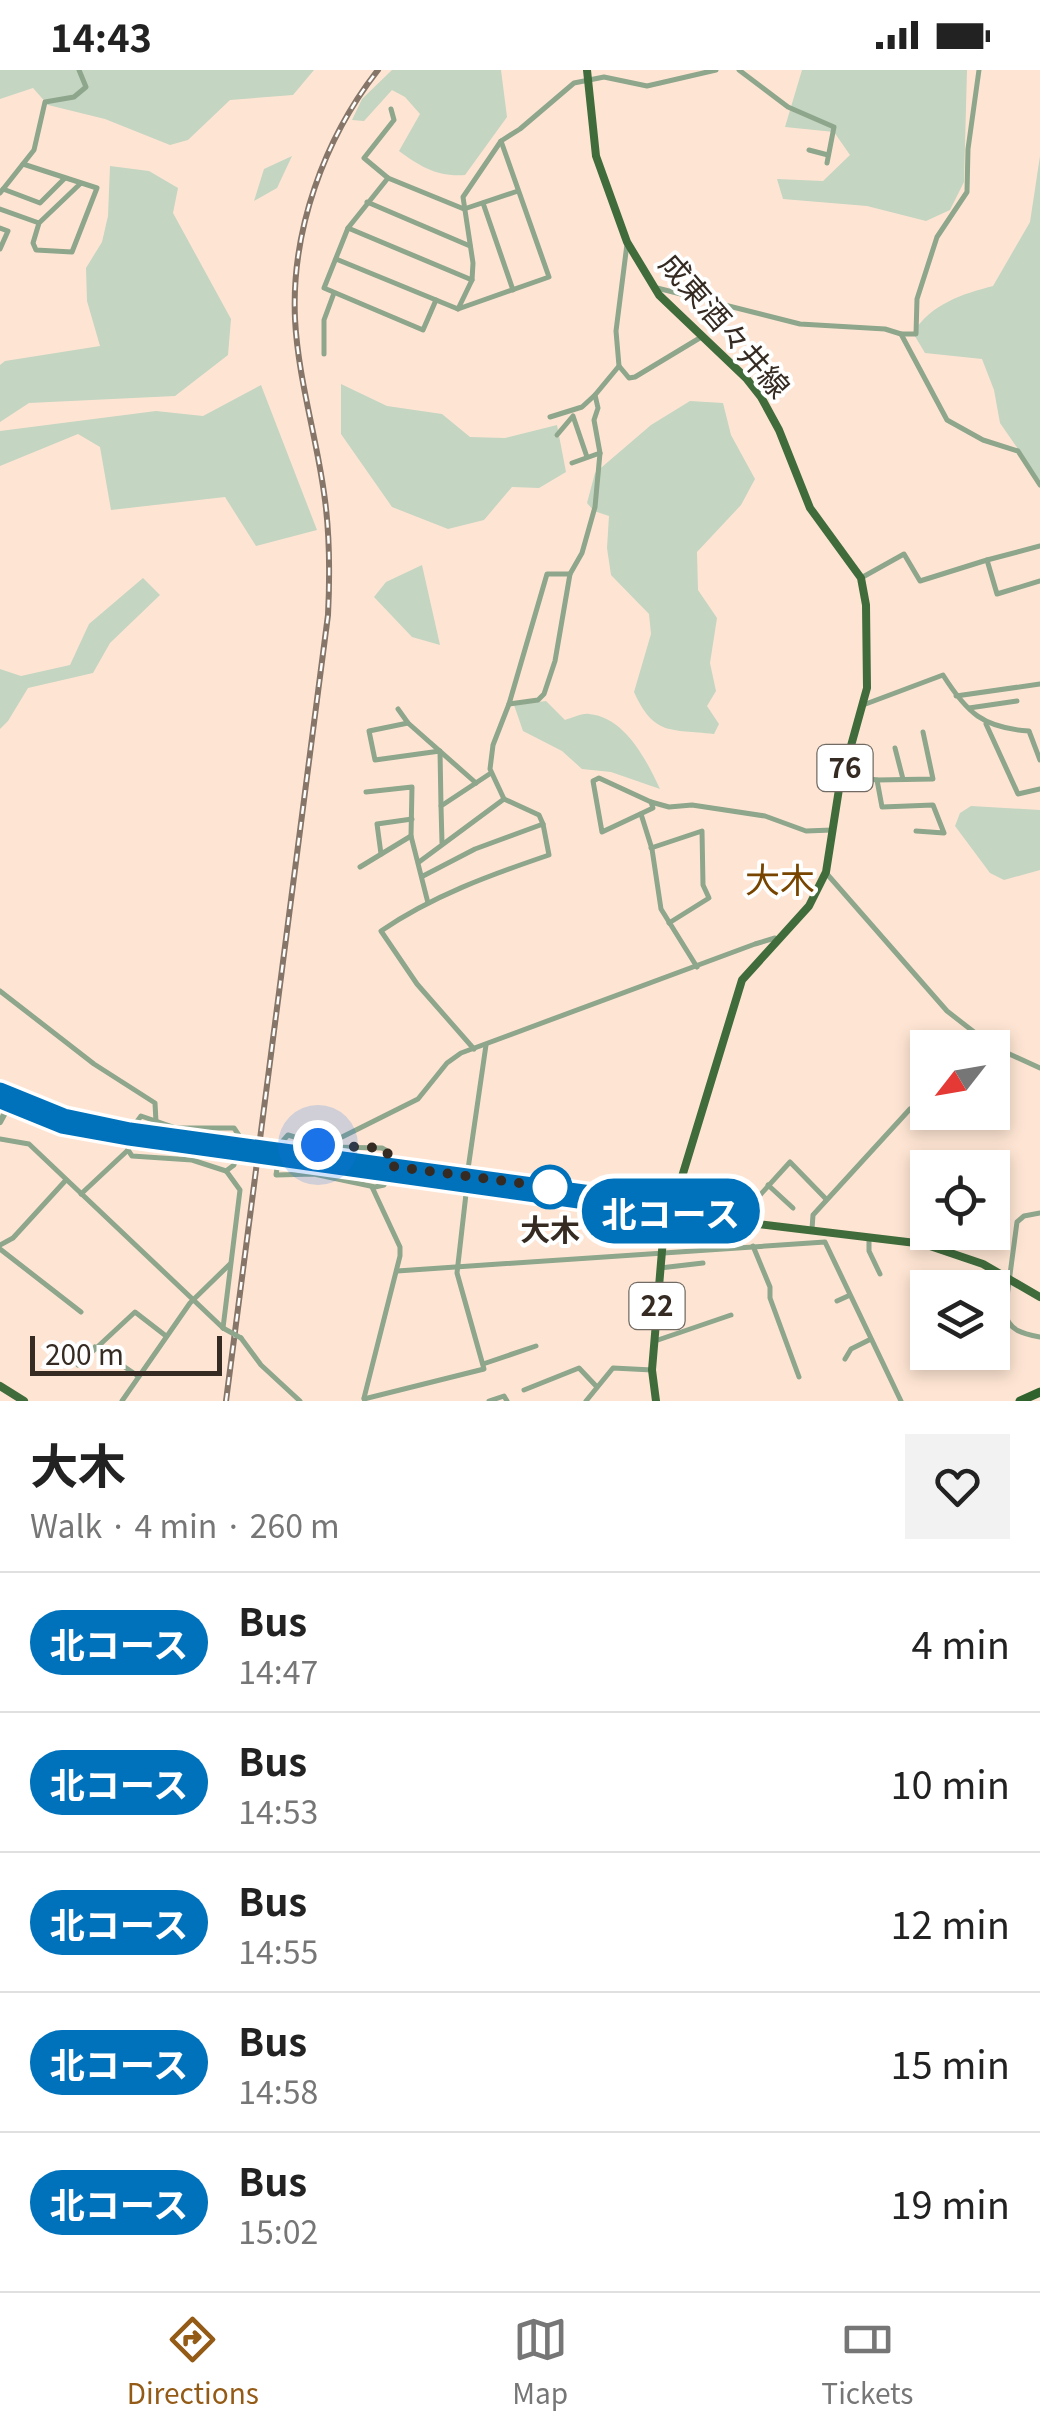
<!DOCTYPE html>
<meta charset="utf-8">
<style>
:root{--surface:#fff;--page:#f2f2f2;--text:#222;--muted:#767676;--line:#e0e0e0;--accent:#945b17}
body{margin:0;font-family:Georgia,"Noto Sans JP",serif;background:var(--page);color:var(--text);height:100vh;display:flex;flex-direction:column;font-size:38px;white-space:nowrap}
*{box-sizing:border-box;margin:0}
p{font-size:32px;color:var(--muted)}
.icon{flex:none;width:55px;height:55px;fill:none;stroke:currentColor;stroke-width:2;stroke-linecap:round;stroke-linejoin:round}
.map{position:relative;height:1331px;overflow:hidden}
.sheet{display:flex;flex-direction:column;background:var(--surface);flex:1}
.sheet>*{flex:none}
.badge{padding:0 20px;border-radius:32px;font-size:35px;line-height:65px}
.needle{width:65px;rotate:239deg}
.controls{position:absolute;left:910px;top:960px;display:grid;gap:20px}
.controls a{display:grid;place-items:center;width:100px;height:100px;border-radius:0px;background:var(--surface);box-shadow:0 5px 15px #0003;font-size:50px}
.scale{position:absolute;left:30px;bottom:25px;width:192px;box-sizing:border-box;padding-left:10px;border:5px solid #362b22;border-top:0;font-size:28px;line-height:35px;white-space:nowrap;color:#362b22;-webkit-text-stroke:8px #fff;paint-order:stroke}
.you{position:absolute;width:50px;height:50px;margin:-25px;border:8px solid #fff;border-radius:50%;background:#1a73e8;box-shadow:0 0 0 15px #1a73e833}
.map>.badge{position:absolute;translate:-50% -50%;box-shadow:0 0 0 5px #fff}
.round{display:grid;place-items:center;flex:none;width:105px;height:105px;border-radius:0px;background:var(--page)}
.overview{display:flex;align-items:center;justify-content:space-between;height:170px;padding:0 30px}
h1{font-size:48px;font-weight:700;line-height:75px}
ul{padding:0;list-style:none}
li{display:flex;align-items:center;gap:30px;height:140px;padding:0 30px;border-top:2px solid var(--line)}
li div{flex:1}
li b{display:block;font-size:38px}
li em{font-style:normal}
li .badge{min-width:110px;font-weight:700;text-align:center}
.status{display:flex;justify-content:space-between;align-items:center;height:70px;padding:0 50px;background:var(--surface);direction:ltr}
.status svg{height:28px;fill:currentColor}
.tabs{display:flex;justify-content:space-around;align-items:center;height:140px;border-top:2px solid var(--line);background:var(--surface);font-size:28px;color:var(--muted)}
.tabs a{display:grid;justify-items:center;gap:5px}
.tabs .current{color:var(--accent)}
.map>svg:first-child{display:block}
.green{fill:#c4d5c2}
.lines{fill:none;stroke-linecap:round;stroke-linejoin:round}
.minor{stroke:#8ea68b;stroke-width:5}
.tertiary{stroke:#8ea68b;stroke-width:6}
.primary{stroke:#406c3c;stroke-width:8}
.trunk{stroke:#30622d;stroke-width:9}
.rail-casing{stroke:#867669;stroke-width:6}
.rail{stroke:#fff;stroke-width:2.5;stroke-dasharray:8;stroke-linecap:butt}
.minor-bridge{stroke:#8ea68b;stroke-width:5}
.primary-bridge{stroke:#406c3c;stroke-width:8}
.line-casing{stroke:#fff;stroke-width:22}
.line{stroke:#0072bc;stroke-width:15}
.walk{stroke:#362b22;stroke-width:10;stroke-dasharray:0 18}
.stop-dot{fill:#fff;stroke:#0072bc;stroke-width:5}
.labels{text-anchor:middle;stroke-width:8;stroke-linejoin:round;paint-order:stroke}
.shield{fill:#fff;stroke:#726b64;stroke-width:2.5}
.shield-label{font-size:28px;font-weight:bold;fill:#362b22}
.street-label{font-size:30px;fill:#362b22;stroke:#fff}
.stop-label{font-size:30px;font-weight:bold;fill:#362b22;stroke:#fff}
.quarter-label{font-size:35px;fill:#784500;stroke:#fff}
</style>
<div class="status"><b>14:43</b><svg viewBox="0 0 49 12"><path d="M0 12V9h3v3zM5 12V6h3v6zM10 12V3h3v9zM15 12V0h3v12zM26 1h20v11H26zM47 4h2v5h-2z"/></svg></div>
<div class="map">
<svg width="1040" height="1331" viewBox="0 0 1040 1331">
<rect width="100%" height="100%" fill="#fee5d3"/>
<g class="green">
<polygon points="0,0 314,0 293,25 230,30 188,70 170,75 105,49 48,35 33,18 0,29"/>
<path d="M392 0H501L507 47 465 105C437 107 421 97 399 81L420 44 405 27 392 20 364 51 352 50 362 29Z"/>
<polygon points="802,0 967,0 964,112 950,140 926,151 867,136 783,129 777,109 823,111 850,85 834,62 785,57"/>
<polygon points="292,86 277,118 254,131 264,99"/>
<path d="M1040 86V411L1000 353 994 320 982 289 925 283 913 263C931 234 962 224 993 216L1030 152Z"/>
<polygon points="110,96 149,101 178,118 173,143 231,249 228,285 175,326 29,333 0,352 0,295 5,291 100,276 87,231 86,198 102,172 108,146"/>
<polygon points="341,314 387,336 442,344 470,367 505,368 557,355 566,402 539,418 512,417 484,450 448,459 392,437 341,364"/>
<polygon points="261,315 317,460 256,476 225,427 111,440 100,377 78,364 0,396 0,361 156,341 203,346"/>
<path d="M690 331 723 333 731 365 755 409 741 435 697 482 698 520 717 548 710 593 716 621 707 636 719 654 714 664C670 659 654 666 634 622L651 564 649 544 611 505 607 478 609 446 594 441 587 433 595 403 651 355Z"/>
<polygon points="422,495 440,575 412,567 374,527 386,512"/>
<polygon points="143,508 160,525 110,573 93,603 28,618 8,651 0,659 0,599 21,606 70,595 89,554"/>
<path d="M546 631 565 650C572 648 582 643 589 644 625 647 647 691 660 719L611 702 582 699 562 681 523 661 514 635Z"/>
<polygon points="971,736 1040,740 1040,800 1004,810 990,803 955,756 960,743"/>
</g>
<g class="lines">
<g class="minor">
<polyline points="739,0 788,37 834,57 827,93"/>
<polyline points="391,39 394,50 364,88 388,108 464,139 518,121"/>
<polyline points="809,80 828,85"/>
<polyline points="23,94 97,118 72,182 36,180 33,173 39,153 81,113"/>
<polyline points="388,108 348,158 324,218 423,260 436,230"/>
<polyline points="3,119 40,133 65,108"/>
<polyline points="0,123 34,80 45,32 74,27 86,17 79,0"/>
<polyline points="367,132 470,176"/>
<polyline points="483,133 513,220"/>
<polyline points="0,139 39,153"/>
<polyline points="0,158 8,161 0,179"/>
<polyline points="348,158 472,210"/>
<polyline points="336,189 458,239 549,207 501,71"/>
<polyline points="657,218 800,254 885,259 901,264 916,264 917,229 937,167 967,122 968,79 979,0"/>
<polyline points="458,239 472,210 473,193 463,127 501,71 520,59 574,13 604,7 647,16 716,0"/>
<polyline points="901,264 947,350 983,370 1018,381 1040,415"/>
<polyline points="324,284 324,250 334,223"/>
<polyline points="619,296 629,308 635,307 703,266"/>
<polyline points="550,347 582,337 595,325"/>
<polyline points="557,365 573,346 587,387"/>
<polyline points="572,393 600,383"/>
<polyline points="1040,476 987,490 997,524 1040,511"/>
<polyline points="861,508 904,484 920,511 987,490"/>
<polyline points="956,626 1040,614"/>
<polyline points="509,634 538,630 544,624 555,591 570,504 582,483 595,437 600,383 594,350 598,338 595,325 619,296 616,261 627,174"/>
<path d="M863 635 943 605C967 643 983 658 1029 661L1040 690"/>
<polyline points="969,638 1017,631"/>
<polyline points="398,639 408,653 476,713"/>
<polyline points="408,653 369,661 375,690 440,681 441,736"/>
<polyline points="986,654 1018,724 1040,719"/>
<polyline points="895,678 903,709"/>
<polyline points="843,705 877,710 933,709 923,662"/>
<polygon points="599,708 651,732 653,738 602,762 593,711"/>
<polyline points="877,710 882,737 933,735 944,763 916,761"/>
<polyline points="366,722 412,717 411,766 428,833"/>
<polyline points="504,729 539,745 543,754"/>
<polyline points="651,732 669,737 692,735 765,746 806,761 832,760"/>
<polyline points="641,744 652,779 661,839 697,897"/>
<polyline points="442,773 441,736 491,703"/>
<polyline points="651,778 702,761 703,815 709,828 669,853"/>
<polyline points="381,784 377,754 412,749"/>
<polyline points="419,792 504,729 490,699 493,675 509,634 547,504 570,504"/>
<polyline points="360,797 411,766"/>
<polyline points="827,804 947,941 992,976 1040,998"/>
<path d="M423 806 475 779 543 754 549 785C490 805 432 826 381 861L417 914 474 979"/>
<polyline points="0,921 94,994 155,1033 156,1052"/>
<polyline points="129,1068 128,1080 132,1086 192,1090 226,1101 234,1095 240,1067 234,1058 176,1058 141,1046 130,1061"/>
<polyline points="0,1069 29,1074 223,1258"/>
<polyline points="339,1078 338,1069 418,1029 447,993 461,983 755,874 775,868 777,870"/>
<polyline points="389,1104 384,1115 375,1117 314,1104 276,1105 281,1073 288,1065 328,1077 382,1078 389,1082 390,1096"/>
<polyline points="467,1106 486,975"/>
<polyline points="768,1115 793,1138"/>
<polyline points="81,1124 128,1080"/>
<path d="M1040 1143 1024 1146 1017 1152 1005 1242C1008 1261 1024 1264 1040 1267"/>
<polyline points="749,1151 751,1135 790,1092 826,1129"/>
<polyline points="812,1159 813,1145 910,1039"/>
<polyline points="869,1169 869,1181 880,1204"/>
<polyline points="0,1175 13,1168 66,1110"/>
<polyline points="753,1176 770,1217 770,1228 799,1307"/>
<polyline points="0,1179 81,1242"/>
<polyline points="660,1198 703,1193"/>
<polyline points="397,1201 825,1172 901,1331"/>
<polyline points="837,1231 848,1226"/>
<polyline points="223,1258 240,1120 227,1102"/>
<polyline points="241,1268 261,1295 300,1331"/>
<polyline points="655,1271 731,1245"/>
<polyline points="95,1277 138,1306"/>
<polyline points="845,1289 851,1279 869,1270"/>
<polyline points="483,1294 536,1276"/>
<polyline points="78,1295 135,1242 166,1266"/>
<polyline points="524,1320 579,1298 597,1317"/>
<polyline points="364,1328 400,1186 400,1177 372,1117"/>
<polyline points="364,1329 484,1299 457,1203 467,1115"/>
<polyline points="122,1331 190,1233 230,1194"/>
<polyline points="489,1331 504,1326 507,1331"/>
<polyline points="586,1331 613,1298 652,1300"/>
</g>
<polyline class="tertiary" points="0,1052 14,1026"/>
<g class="primary">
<polyline points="587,0 596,86 627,172 659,225 746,308 761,327 779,360 810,438 861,508 866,535 867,618 839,719 826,802 809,836 742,910 663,1169 652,1300 656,1331"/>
<path d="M0 1020C69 1052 139 1062 214 1073"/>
<polyline points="0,1031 62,1056 213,1080"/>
<polyline points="380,1095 657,1132 673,1142"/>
<polyline points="379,1103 657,1142 924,1174 983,1194 1040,1227"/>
<polyline points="0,1316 24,1331"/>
</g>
<polyline class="trunk" points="1020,1331 1040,1322"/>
<g class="rail-casing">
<path id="rail" d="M226 1331 328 545C330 504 330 463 324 423 316 365 298 308 295 249 291 161 324 69 378 0"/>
</g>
<use href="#rail" class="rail"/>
<polyline class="minor-bridge" points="223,1258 241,1268"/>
<g class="primary-bridge">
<polyline points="214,1073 380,1095"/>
<polyline points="213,1080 379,1103"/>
</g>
</g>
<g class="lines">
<g class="line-casing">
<polyline id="line" points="0,1020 64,1046 130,1060 657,1132 672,1142 657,1142 129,1068 62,1056 0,1031"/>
</g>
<use href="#line" class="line"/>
<polyline class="walk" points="318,1075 382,1078 391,1087 390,1096 550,1117"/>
</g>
<circle class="stop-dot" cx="550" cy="1117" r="20"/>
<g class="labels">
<g class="shield">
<rect x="817.5" y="675" width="55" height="46" rx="8"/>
<rect x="629.5" y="1213" width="55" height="46" rx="8"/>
</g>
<g class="shield-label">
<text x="845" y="708">76</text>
<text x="657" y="1246">22</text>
</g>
<g class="street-label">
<text transform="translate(724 256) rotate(49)" y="10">成東酒々井線</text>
</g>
<g class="stop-label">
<text x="550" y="1171">大木</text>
</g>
<g class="quarter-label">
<text x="780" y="823">大木</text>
</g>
</g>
</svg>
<div class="controls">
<a><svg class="needle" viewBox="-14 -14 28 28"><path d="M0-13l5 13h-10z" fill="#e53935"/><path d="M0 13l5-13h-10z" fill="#767676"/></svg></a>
<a><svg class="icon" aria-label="locate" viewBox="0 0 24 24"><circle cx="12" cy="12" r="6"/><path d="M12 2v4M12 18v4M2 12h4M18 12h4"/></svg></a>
<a><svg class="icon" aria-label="layers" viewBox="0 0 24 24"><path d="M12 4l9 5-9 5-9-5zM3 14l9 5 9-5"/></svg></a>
</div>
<div class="scale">200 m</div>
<div class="you" style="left:318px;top:1075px"></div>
<b class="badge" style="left:671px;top:1141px;background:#0072bc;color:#fff">北コース</b>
</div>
<section class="sheet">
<div class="overview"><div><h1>大木</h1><p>Walk · 4 min · 260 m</p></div><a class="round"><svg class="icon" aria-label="heart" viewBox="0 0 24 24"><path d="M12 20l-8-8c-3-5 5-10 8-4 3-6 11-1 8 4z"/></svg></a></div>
<ul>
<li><span class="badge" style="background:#0072bc;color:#fff">北コース</span><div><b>Bus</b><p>14:47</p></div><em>4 min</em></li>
<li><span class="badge" style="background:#0072bc;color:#fff">北コース</span><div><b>Bus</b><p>14:53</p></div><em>10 min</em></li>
<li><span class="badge" style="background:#0072bc;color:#fff">北コース</span><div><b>Bus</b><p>14:55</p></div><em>12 min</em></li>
<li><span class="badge" style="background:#0072bc;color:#fff">北コース</span><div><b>Bus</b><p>14:58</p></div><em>15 min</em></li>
<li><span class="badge" style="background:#0072bc;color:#fff">北コース</span><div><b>Bus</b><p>15:02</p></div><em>19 min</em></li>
</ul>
</section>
<nav class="tabs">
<a class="current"><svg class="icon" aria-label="directions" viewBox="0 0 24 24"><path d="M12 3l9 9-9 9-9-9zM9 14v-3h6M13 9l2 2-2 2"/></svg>Directions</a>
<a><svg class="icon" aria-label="map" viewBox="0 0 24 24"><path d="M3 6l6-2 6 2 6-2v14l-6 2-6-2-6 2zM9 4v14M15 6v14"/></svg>Map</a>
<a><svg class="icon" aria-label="tickets" viewBox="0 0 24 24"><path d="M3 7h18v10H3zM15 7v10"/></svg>Tickets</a>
</nav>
